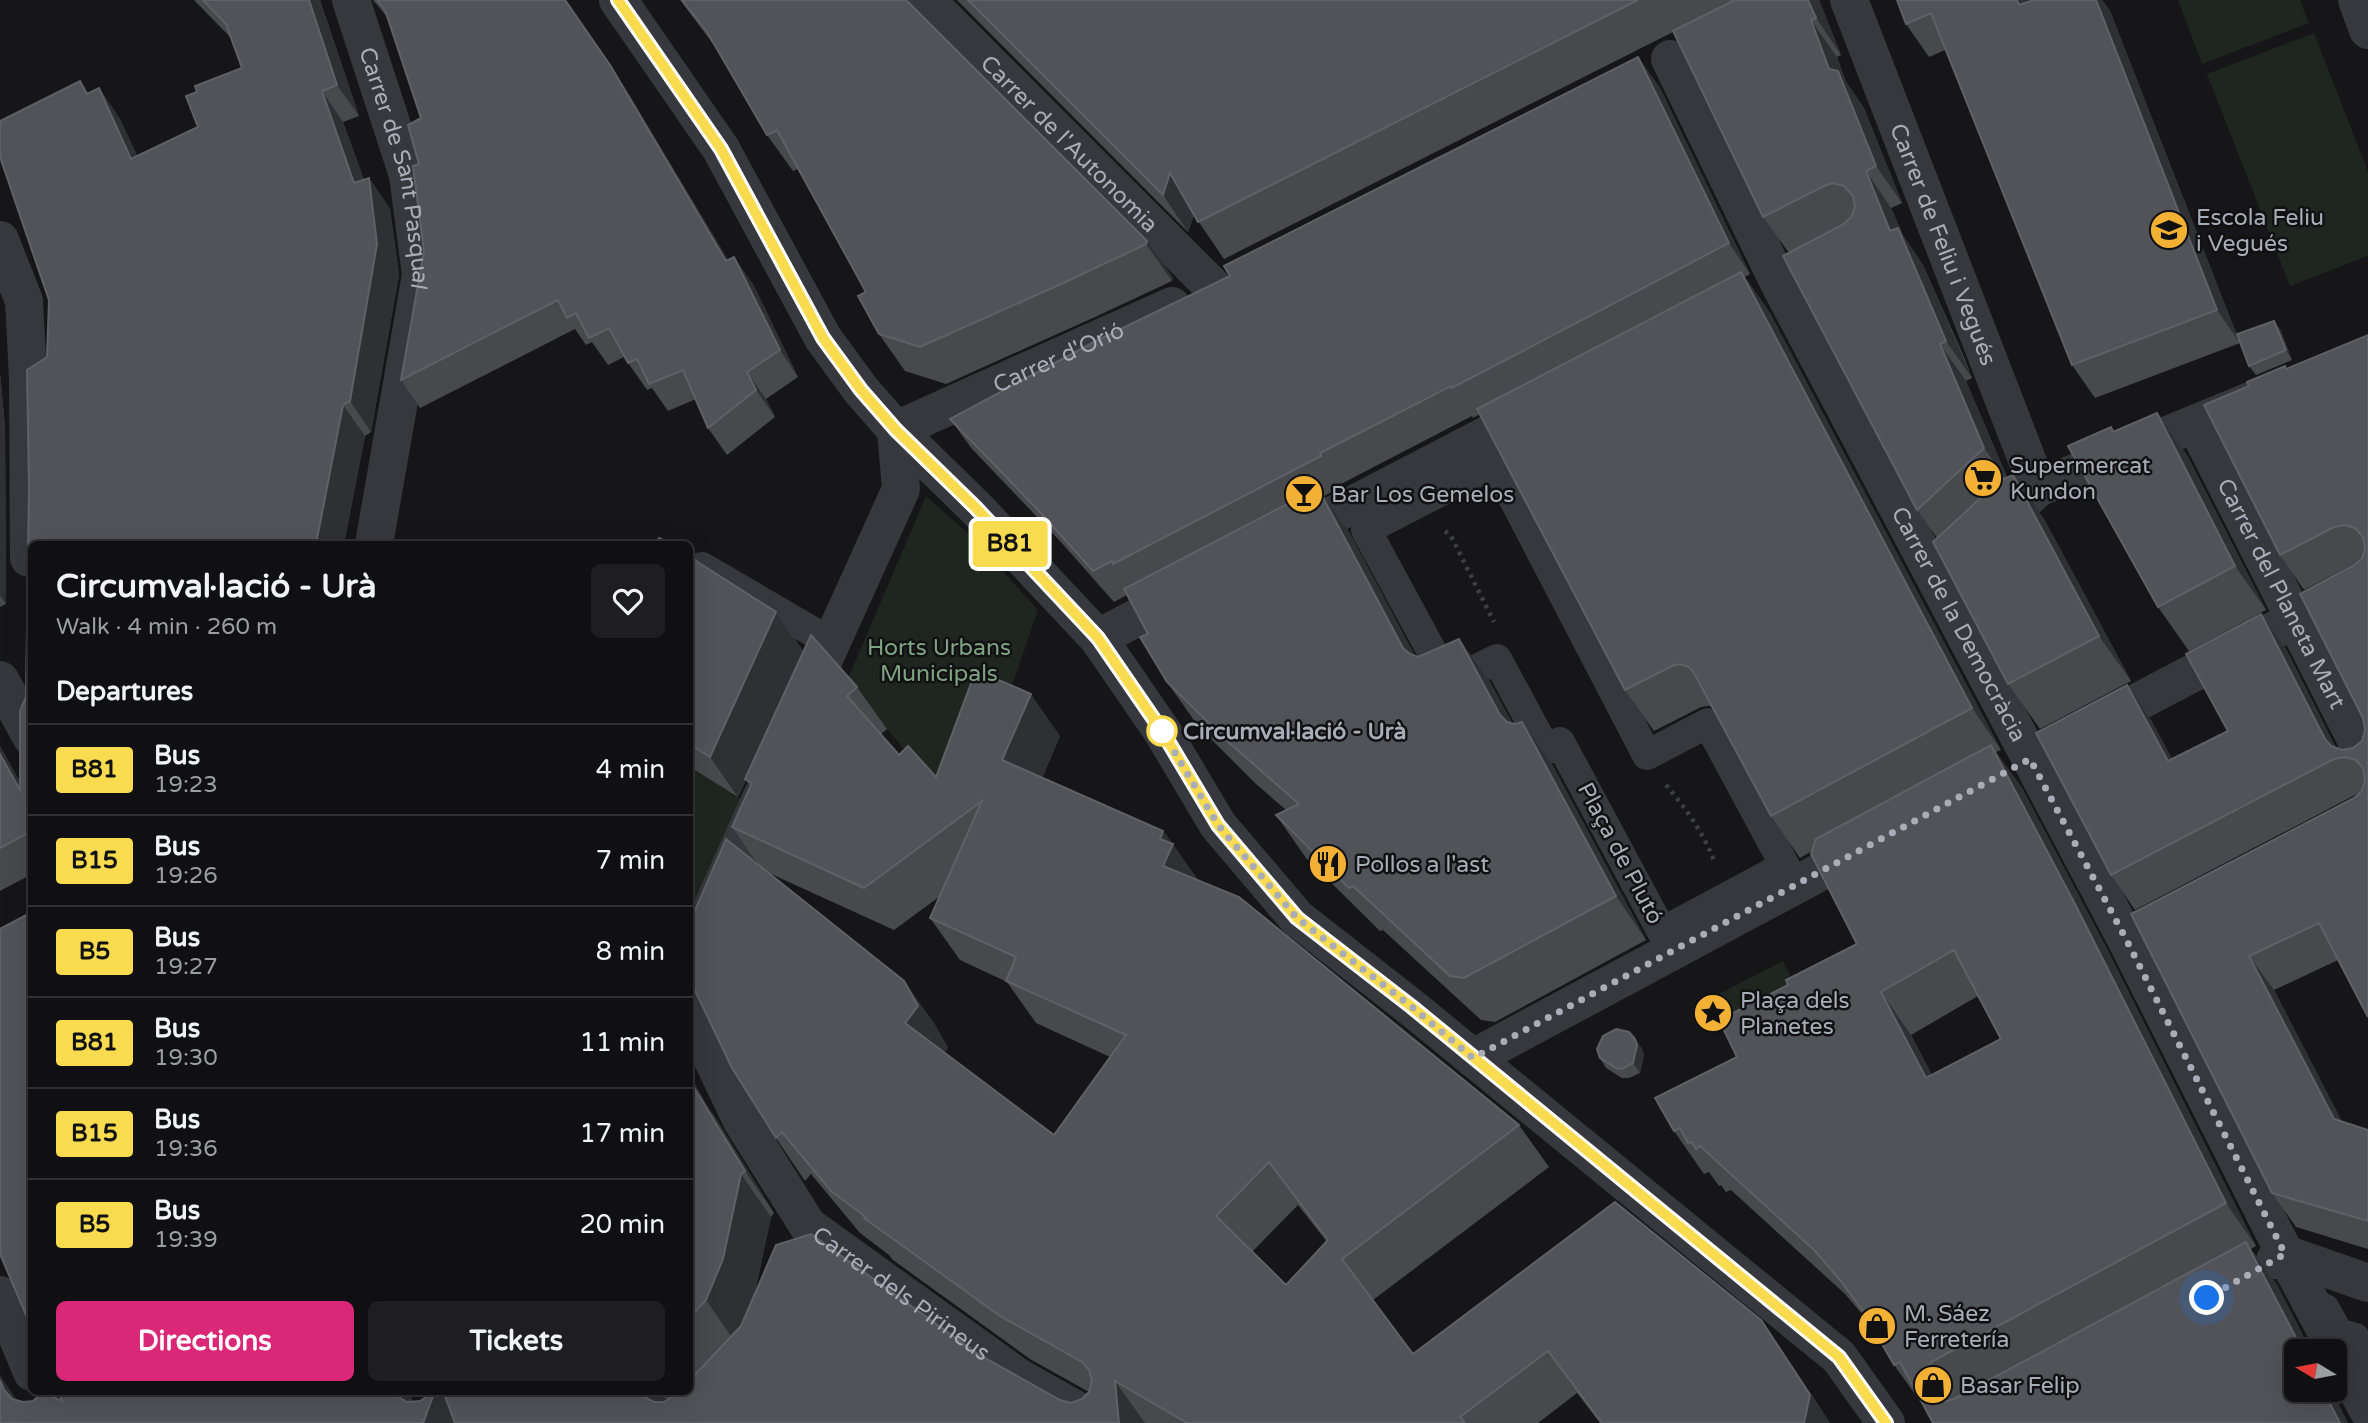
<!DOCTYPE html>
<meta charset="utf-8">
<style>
:root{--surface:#101012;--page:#1e1e20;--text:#f1f3f6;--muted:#9c9d9f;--line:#303032;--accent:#db2777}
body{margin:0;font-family:"Varela Round",sans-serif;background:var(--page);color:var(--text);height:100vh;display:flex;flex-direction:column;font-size:26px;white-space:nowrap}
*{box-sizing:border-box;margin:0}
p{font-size:23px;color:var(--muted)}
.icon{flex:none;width:38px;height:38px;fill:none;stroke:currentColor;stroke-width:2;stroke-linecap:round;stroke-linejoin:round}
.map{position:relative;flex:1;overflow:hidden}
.side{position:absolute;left:28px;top:541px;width:665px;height:854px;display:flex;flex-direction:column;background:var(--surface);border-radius:10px;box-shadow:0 7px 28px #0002,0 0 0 2px var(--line)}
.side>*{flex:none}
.badge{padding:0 14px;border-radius:5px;font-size:24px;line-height:46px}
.needle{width:46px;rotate:280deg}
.buttons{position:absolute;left:2284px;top:1339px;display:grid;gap:14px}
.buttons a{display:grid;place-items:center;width:63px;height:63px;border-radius:10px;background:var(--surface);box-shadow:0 7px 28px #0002,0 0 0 2px var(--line);font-size:35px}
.you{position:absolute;width:35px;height:35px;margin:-18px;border:5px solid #fff;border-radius:50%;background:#1a73e8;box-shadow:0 0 0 10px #1a73e833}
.map>.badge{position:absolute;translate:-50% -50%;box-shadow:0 0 0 4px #fff}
h2{padding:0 28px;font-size:26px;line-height:63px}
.round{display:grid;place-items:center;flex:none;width:74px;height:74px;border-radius:10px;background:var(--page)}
.headline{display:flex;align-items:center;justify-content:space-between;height:119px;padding:0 28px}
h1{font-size:33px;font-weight:800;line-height:52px}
.button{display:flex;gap:14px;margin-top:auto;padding:14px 28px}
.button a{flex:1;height:80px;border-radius:10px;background:var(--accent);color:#fff;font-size:28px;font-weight:800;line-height:80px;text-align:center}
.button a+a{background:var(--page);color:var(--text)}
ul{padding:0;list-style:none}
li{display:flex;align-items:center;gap:21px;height:91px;padding:0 28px;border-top:2px solid var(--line)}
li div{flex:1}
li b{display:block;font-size:26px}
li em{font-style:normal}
li .badge{min-width:77px;font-weight:700;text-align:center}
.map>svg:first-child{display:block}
.green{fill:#1e261f}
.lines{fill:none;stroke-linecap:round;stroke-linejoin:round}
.path{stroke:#3d3f44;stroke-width:4.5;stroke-dasharray:3.5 5;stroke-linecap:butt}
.pedestrian{stroke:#37383d;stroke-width:30}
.minor{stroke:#37383d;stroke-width:38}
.wall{fill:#47494d;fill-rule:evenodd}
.shaded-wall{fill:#2f3033}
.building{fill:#525359;stroke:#5f6168;stroke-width:2;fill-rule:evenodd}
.line-casing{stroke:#fff;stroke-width:16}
.line{stroke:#f9db4f;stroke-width:10}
.walk{stroke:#a8adb8;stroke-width:7;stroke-dasharray:0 12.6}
.stop-dot{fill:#fff;stroke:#f9db4f;stroke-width:3.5}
.labels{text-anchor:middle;stroke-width:5;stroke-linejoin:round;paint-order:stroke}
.street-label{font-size:23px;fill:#a8adb8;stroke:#111113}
.poi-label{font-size:23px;fill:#a8adb8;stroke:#111113;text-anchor:start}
.park-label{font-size:23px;fill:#7fa381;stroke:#111113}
.stop-label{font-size:23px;font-weight:bold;fill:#a8adb8;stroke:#111113;text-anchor:start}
</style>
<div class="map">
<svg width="2368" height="1423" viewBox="0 0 2368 1423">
<rect width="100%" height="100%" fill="#161618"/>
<g class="green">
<polygon points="2178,0 2300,0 2309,23 2202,64"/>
<polygon points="2314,33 2368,172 2368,256 2290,286 2207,74"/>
<polygon points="926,496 971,536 1038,610 966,819 846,683"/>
<polygon points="690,765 742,800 690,917"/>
<polygon points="1783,961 1798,990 1732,1024 1717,995"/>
</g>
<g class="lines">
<g class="path">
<polyline points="1445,531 1451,536 1494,622"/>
<path d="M1666 785C1686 808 1704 834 1715 863"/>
</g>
<g class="pedestrian">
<polygon points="1495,463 1647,755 1708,723 1785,866 1662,932 1560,742 1546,750 1497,659 1449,683 1366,530"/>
<polyline points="702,567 832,643"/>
<polyline points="2325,1309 2338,1333 2355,1338 2368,1363"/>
</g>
<g class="minor">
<path id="s1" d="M351 0 408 175 421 275 374 544"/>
<polyline points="618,0 721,149 823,338 861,390 896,430 975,507 1098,638 1162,731 1218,825 1297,918 1412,1008 1839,1357 1886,1423"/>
<path id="s2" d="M926 0 1214 288"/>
<path id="s3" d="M1849 0 2038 488"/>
<polyline points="2357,0 2368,30"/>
<path id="s4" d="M1670 59 1779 283 2126 939 2285 1254 2368 1410"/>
<polyline points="0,240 24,301 28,379 29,558"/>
<path id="s5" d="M2196 425 2368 763"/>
<path id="s6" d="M896 430 1172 306"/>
<polyline points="2019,506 2038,488 2260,397"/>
<polyline points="1289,538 1537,409"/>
<polyline points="1098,638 1186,592"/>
<polyline points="0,680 32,738"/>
<polyline points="805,701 901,489 896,430"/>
<polyline points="2094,725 2368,581"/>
<polyline points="690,957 763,794"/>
<path id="s7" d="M690 1012 742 1121 808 1226 1018 1377 1100 1423"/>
<polyline points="1473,1058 1865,848"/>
<polyline points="2275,1260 2285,1254 2368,1283"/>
<polyline points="0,1295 32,1372"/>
</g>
</g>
<g class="wall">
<polygon points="194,0 320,0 359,116 343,122 364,180 369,178 390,209 399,275 371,432 365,436 344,544 32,544 32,874 0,891 0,746 20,782 20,711 26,697 29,487 27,370 47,357 49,300 0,157 0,121 80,81 88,93 99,88 120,119 137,156 198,127 186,96 197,92 195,86 242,68 231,38"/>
<polygon points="373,0 566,0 628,93 728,260 753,284 798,377 766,399 775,417 727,455 708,428 696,399 668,411 652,388 647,390 624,357 608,365 592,342 586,345 575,329 420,408 401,380 424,251 419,164 421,118 387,17"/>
<polygon points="680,0 906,0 1147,241 1173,278 1172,281 1095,317 946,384 905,371 879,334 866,292 798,169 793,171 767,135 714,45"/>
<polygon points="957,0 1819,0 1841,55 1837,57 1846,82 1864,108 1902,203 1891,208 1903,235 1923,265 1964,357 1972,378 1966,381 2007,477 2044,519 2131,681 2040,729 2008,684 1937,538 1917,510 1789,253 1763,217 1673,32 1224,259 1194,215 1188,232"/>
<polygon points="1897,0 2027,0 2028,2 2033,0 2102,0 2110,11 2240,343 2095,398 2072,365 1945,50 1929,57 1906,24"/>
<path d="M1638 57 1660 88 1750 274 1745 277 1770 313 2001 750 1996 752 2022 788 2107 949 2256 1246 2251 1249 2277 1285 2311 1351H2296V1390H2331L2348 1423H1933L1925 1408 1894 1365 1868 1321 1845 1294 1731 1190 1726 1192 1721 1185 1719 1186 1709 1172 1704 1174 1674 1131 1737 1057 1788 985 1857 944 1812 851 1800 858 1771 816 1712 707 1709 706 1701 707 1654 731 1625 690 1480 414 1473 418 1472 416 1341 484 1343 486 1324 496 1349 532 1415 656 1418 657 1459 639 1490 682 1512 723 1553 766 1646 940 1495 1022 1481 1020 1383 930 1380 931 1306 858 1276 815 1286 810 1256 784 1198 726 1167 682 1148 634 1127 595 1114 602 1060 541 972 449 950 419 1230 276ZM1978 996 2001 1039 1932 1075 1911 1035Z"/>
<polygon points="2274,321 2281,331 2292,360 2256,375 2249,366"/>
<polygon points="2368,335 2368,1017 2338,960 2274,990 2342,1122 2368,1130 2368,1249 2296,1227 2272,1193 2131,914 2354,798 2359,793 2135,910 2111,875 2151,720 2172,759 2228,731 2261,614 2286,649 2336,748 2342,750 2353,748 2362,741 2365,730 2354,565 2359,561 2304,590 2280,555 2287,369"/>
<polygon points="0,373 5,426 6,604 0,607"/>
<polygon points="2157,413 2188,457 2266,610 2189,651 2158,607 2111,427 2115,431"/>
<path d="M690 557 776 612 803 651 857 687 887 729 881 734 899 755 936 777 1060 736 1042 778 1163 831 1198 880 1519 1125 1549 1167 1373 1300 1413 1354 1761 1320 1790 1362 1830 1423H1600L1577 1393 1538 1423H0V1376L17 1401 23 1402 411 1397 412 1402 420 1401 429 1395 431 1391H690V1075L706 1104 717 1120 774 1213 771 1217 754 1297 978 1354 1060 1400 1071 1403 1082 1399 1089 1392 1030 1359 893 1260 889 1255 860 1233 811 1174 805 1181 776 1138 757 863 732 827 750 786 746 780 738 797 690 767ZM769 873 894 930 939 897 930 918 960 960 1007 982 1036 1023 1110 1057 1054 1135 944 1053 948 1048 934 1023ZM1298 1205 1327 1242 1286 1285 1252 1252Z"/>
<polygon points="1635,1039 1642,1049 1644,1055 1640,1073 1629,1078 1622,1078 1606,1068 1600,1058"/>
</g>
<g class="shaded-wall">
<polygon points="309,0 320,0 359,116 337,85"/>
<polygon points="565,0 628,93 745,288 726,261"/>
<polygon points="1808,0 1819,0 1841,55 1816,18"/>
<polygon points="2017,0 2027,0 2042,38 2019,5"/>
<polygon points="2096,0 2102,0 2110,11 2240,343 2217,310"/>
<polygon points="1811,20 1837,57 1846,82 1864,108 1902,203 1876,166 1829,69"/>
<polygon points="1638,57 1660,88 1750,274 1729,243"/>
<polygon points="99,88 120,119 153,190 131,159"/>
<polygon points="322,91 343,122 372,202 369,178 390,209 399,275 371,432 350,401 354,183"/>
<polygon points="1866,171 1891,208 1903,235 1923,265 1972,378 1946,341 1890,231"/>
<polygon points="1170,173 1196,210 1188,232 1163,195"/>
<polygon points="1147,241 1173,278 1172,281 1146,244"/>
<polygon points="734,257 753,284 798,377 780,350"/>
<polygon points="1741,272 1770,313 2001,750 1972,708"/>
<polygon points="2274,321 2281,331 2292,360 2286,350"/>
<polygon points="1940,344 1966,381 2010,484 1984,448"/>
<polygon points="747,372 766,399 775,417 756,390"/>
<polygon points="0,373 5,426 6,604 0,595"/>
<polygon points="343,405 365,436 344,544 316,544"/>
<polygon points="2157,413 2188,457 2266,610 2235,566"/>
<polygon points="2013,475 2044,519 2131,681 2099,636"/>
<polygon points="1318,488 1349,532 1434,692 1403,648"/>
<polygon points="776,612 803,652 738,797 710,757"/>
<polygon points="2261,614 2286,649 2341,758 2325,739"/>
<polygon points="1459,639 1490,682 1531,759 1500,715"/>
<polygon points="2127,685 2151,720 2192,796 2168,761"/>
<polygon points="1031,694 1060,736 1032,802 1002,760"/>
<polygon points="1522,722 1553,766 1646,940 1616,896"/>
<polygon points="1991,745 2022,788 2107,949 2256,1246 2226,1203"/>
<polygon points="0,746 32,803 20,790 0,754"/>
<polygon points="1163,831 1173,844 1202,887 1163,866 1160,839"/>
<polygon points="2249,956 2274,990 2359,1154 2334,1119"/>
<polygon points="904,981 934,1023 948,1048 934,1065 905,1023"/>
<polygon points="1881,992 1911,1035 1956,1121 1926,1078"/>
<polygon points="1635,1039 1642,1049 1644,1055 1640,1073 1633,1063"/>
<polygon points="690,1075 706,1104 717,1120 774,1213 745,1171 690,1084"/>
<polygon points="741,1174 771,1217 753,1301 735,1342 706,1300"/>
<polygon points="2246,1242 2277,1285 2311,1351 2303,1351"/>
<polygon points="1761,1320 1790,1362 1830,1423 1804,1423"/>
<polygon points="1926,1368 1956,1411 1952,1422 1925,1391 1922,1379"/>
<polygon points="0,1376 25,1412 30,1423 4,1390 0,1380"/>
<polygon points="1115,1381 1145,1423 1119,1423"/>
<polygon points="2323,1390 2331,1390 2348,1423 2340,1423"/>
<polygon points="394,1391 411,1391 411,1397 419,1423 416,1423"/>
<polygon points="435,1391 447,1391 468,1423 423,1423"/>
<polygon points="640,1391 660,1391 672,1408 667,1417 644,1397"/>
</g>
<g class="building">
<polygon points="203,0 309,0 337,85 322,91 354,183 369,178 377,244 350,401 343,405 316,544 32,544 32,831 0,848 0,754 20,790 20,711 26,697 29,487 27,370 47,357 49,300 0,157 0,121 80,81 87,94 99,88 131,159 198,127 186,96 197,92 195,86 242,68 226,24"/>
<polygon points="377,0 565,0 610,65 726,261 734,257 780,350 747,372 756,390 708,428 683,370 649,384 637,359 628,363 609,328 589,338 576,313 567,318 558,300 401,380 424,251 413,166 419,164 408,125 421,118 385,10"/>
<polygon points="682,0 906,0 1147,241 1146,244 1070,280 920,347 879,334 858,296 866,292 777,130 767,135 707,32"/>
<polygon points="968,0 1638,0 1198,222 1170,173 1163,195"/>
<polygon points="1735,0 1808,0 1816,18 1811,20 1829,69 1838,71 1876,166 1866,171 1890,231 1898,228 1946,341 1940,344 1984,448 1917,510 1783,256 1844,224 1851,217 1855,207 1853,196 1844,186 1833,183 1824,186 1763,217 1673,31"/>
<polygon points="1897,0 2017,0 2019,5 2033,0 2096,0 2217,310 2072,365 1931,13 1906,24"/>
<polygon points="1638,57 1729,243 1452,388 1451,386 1320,453 1321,456 1113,564 1112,561 1093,571 1039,511 950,419 1094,342 1230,276 1224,266"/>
<polygon points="1741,272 1972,708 1771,816 1694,673 1689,667 1680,664 1672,666 1625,690 1477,409"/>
<polygon points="2274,321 2286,350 2249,366 2237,334"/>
<polygon points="2368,335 2368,1017 2319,923 2249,956 2334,1119 2368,1130 2368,1221 2272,1193 2131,914 2354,798 2362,791 2365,780 2363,768 2356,760 2345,757 2334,759 2111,875 2036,733 2127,685 2168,761 2228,731 2186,654 2261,614 2325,739 2331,746 2342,750 2353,748 2362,741 2365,730 2363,718 2300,594 2354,565 2362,559 2365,548 2363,537 2355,528 2344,525 2334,527 2280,555 2204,405 2249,386 2247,382 2285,366 2286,369"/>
<polygon points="2157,413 2235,566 2158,607 2068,446 2111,427 2113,432"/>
<polygon points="2013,475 2099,636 2008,684 1933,542 1999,481"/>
<polygon points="1318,488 1403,648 1410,654 1418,657 1459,639 1500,715 1507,722 1515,724 1522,722 1616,896 1464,978 1450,976 1353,886 1349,888 1276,815 1299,804 1226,740 1167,682 1140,637 1148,634 1124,589"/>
<polygon points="659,538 670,544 655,544"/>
<polygon points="690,557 776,612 710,757 690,744"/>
<path d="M811 635 857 687 847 696 899 755 908 746 936 777 976 670 1031 694 1002 760 1163 831 1160 839 1173 844 1163 866 1239 897 1519 1125 1342 1259 1413 1354 1615 1202 1761 1320 1810 1395 1804 1423H1602L1548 1351 1460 1417 1465 1423H1187L1115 1381 1119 1423H455L443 1391H640L644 1397 654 1402H664L674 1396 679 1391H690V1380L741 1326 776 1245 811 1234 978 1354 1060 1400 1071 1403 1082 1399 1089 1392 1092 1381 1089 1370 1082 1362 1000 1316 864 1218 866 1217 831 1191 782 1132 776 1138 732 1068 690 980V922L726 839 904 981 918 1006 905 1023 1054 1135 1126 1035 1006 981 1016 957 930 918 982 801 864 888 732 827 752 783 745 779ZM1269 1162 1328 1240 1286 1285 1216 1216Z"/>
<path d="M1991 745 2076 906 2226 1203 1933 1361 1926 1368 1922 1379 1925 1391 1933 1399 1942 1402 1954 1399 2246 1242 2303 1351H2296V1390H2323L2340 1423H1933L1900 1362 1894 1365 1863 1311 1840 1280 1814 1250 1700 1146 1696 1149 1692 1142 1688 1143 1680 1128 1674 1131 1655 1098 1737 1057 1719 1020 1788 985 1786 980 1857 944 1811 854 1816 839ZM1954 950 2001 1039 1926 1078 1881 992Z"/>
<polygon points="32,912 32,1329 0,1254 0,929"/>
<polygon points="1616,1029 1629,1032 1635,1039 1637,1045 1633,1063 1622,1069 1616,1068 1600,1058 1597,1049 1603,1036"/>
<polygon points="690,1081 745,1171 741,1174 723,1259 706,1300 690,1317"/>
<polygon points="0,1380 4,1390 12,1399 23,1402 33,1401 43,1392 62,1401 58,1391 226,1391 227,1393 230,1391 394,1391 397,1396 407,1402 420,1401 429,1395 431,1391 435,1391 423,1423 0,1423"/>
</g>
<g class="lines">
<g class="line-casing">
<polyline id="line" points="618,0 721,149 823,338 861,390 896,430 975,507 1098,638 1162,731 1218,825 1297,918 1412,1007 1839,1357 1886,1423"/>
</g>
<use href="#line" class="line"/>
<polyline class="walk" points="1162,731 1218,825 1297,918 1412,1007 1473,1058 2030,759 2126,939 2285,1254 2207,1298"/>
</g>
<defs>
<g id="school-disc" transform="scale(2.0125)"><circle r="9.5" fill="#f2b134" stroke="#111113"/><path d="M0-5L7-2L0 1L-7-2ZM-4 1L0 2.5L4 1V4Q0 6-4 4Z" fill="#111"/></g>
<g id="supermarket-disc" transform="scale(2.0125)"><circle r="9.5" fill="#f2b134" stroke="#111113"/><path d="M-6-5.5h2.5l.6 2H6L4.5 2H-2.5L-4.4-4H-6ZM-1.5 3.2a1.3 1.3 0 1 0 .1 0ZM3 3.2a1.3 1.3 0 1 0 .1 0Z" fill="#111"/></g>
<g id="bar-disc" transform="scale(2.0125)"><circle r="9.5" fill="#f2b134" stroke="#111113"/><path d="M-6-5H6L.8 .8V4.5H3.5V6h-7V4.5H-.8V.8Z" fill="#111"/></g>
<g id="restaurant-disc" transform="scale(2.0125)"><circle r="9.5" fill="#f2b134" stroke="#111113"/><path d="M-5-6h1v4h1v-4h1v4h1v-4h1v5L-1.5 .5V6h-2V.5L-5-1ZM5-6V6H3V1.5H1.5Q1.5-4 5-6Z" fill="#111"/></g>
<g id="sight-disc" transform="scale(2.0125)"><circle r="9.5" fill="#f2b134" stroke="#111113"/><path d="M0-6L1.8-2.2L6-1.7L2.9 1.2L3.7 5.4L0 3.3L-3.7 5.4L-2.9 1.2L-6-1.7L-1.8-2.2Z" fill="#111"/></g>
<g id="shop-disc" transform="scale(2.0125)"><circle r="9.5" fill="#f2b134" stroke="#111113"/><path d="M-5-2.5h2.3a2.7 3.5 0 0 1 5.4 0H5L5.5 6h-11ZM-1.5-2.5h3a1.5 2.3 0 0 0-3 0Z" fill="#111"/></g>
</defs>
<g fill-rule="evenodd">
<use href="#school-disc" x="2169" y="230"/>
<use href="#supermarket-disc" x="1983" y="478"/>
<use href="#bar-disc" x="1304" y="494"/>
<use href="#restaurant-disc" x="1328" y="864"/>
<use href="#sight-disc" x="1713" y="1013"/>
<use href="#shop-disc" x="1877" y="1326"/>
<use href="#shop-disc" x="1933" y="1385"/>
</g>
<circle class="stop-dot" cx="1162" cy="731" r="14"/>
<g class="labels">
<g class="street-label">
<text dy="8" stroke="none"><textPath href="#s2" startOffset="203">Carrer de l'Autonomia</textPath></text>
<text dy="8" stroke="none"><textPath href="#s1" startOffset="175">Carrer de Sant Pasqual</textPath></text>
<text dy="8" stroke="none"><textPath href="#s3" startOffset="262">Carrer de Feliu i Vegués</textPath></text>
<text dy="8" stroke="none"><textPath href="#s6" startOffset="178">Carrer d'Orió</textPath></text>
<text dy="8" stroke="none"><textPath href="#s5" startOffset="189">Carrer del Planeta Mart</textPath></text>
<text dy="8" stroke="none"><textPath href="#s4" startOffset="635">Carrer de la Democràcia</textPath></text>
<text transform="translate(1621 853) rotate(62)" y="8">Plaça de Plutó</text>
<text dy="8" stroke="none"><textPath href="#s7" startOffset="360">Carrer dels Pirineus</textPath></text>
</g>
<g class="poi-label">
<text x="2196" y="225">Escola Feliu<tspan x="2196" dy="26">i Vegués</tspan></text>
<text x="2010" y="473">Supermercat<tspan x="2010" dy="26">Kundon</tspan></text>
<text x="1331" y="502">Bar Los Gemelos</text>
<text x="1355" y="872">Pollos a l'ast</text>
<text x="1740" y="1008">Plaça dels<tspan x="1740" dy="26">Planetes</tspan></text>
<text x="1904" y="1321">M. Sáez<tspan x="1904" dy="26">Ferretería</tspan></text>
<text x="1960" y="1393">Basar Felip</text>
</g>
<g class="park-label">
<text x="939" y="655">Horts Urbans<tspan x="939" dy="26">Municipals</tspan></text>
</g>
<g class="stop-label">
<text x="1183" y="739">Circumval·lació - Urà</text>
</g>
</g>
</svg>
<div class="buttons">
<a><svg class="needle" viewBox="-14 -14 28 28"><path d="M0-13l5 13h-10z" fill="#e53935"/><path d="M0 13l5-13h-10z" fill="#9c9d9f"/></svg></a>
</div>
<div class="you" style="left:2207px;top:1298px"></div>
<b class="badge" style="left:1010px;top:544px;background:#f9db4f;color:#111">B81</b>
<section class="side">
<div class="headline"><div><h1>Circumval·lació - Urà</h1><p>Walk · 4 min · 260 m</p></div><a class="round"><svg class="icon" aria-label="heart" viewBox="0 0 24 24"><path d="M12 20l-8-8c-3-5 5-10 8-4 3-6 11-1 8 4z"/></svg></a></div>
<h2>Departures</h2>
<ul>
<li><span class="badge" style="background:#f9db4f;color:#111">B81</span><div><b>Bus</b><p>19:23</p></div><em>4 min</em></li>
<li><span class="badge" style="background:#f9db4f;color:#111">B15</span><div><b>Bus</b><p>19:26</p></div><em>7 min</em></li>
<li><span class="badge" style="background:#f9db4f;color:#111">B5</span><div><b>Bus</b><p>19:27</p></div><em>8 min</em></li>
<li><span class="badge" style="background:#f9db4f;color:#111">B81</span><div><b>Bus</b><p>19:30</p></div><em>11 min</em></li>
<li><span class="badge" style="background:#f9db4f;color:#111">B15</span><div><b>Bus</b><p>19:36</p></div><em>17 min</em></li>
<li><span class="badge" style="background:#f9db4f;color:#111">B5</span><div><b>Bus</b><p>19:39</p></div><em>20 min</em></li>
</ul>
<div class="button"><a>Directions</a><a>Tickets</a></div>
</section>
</div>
